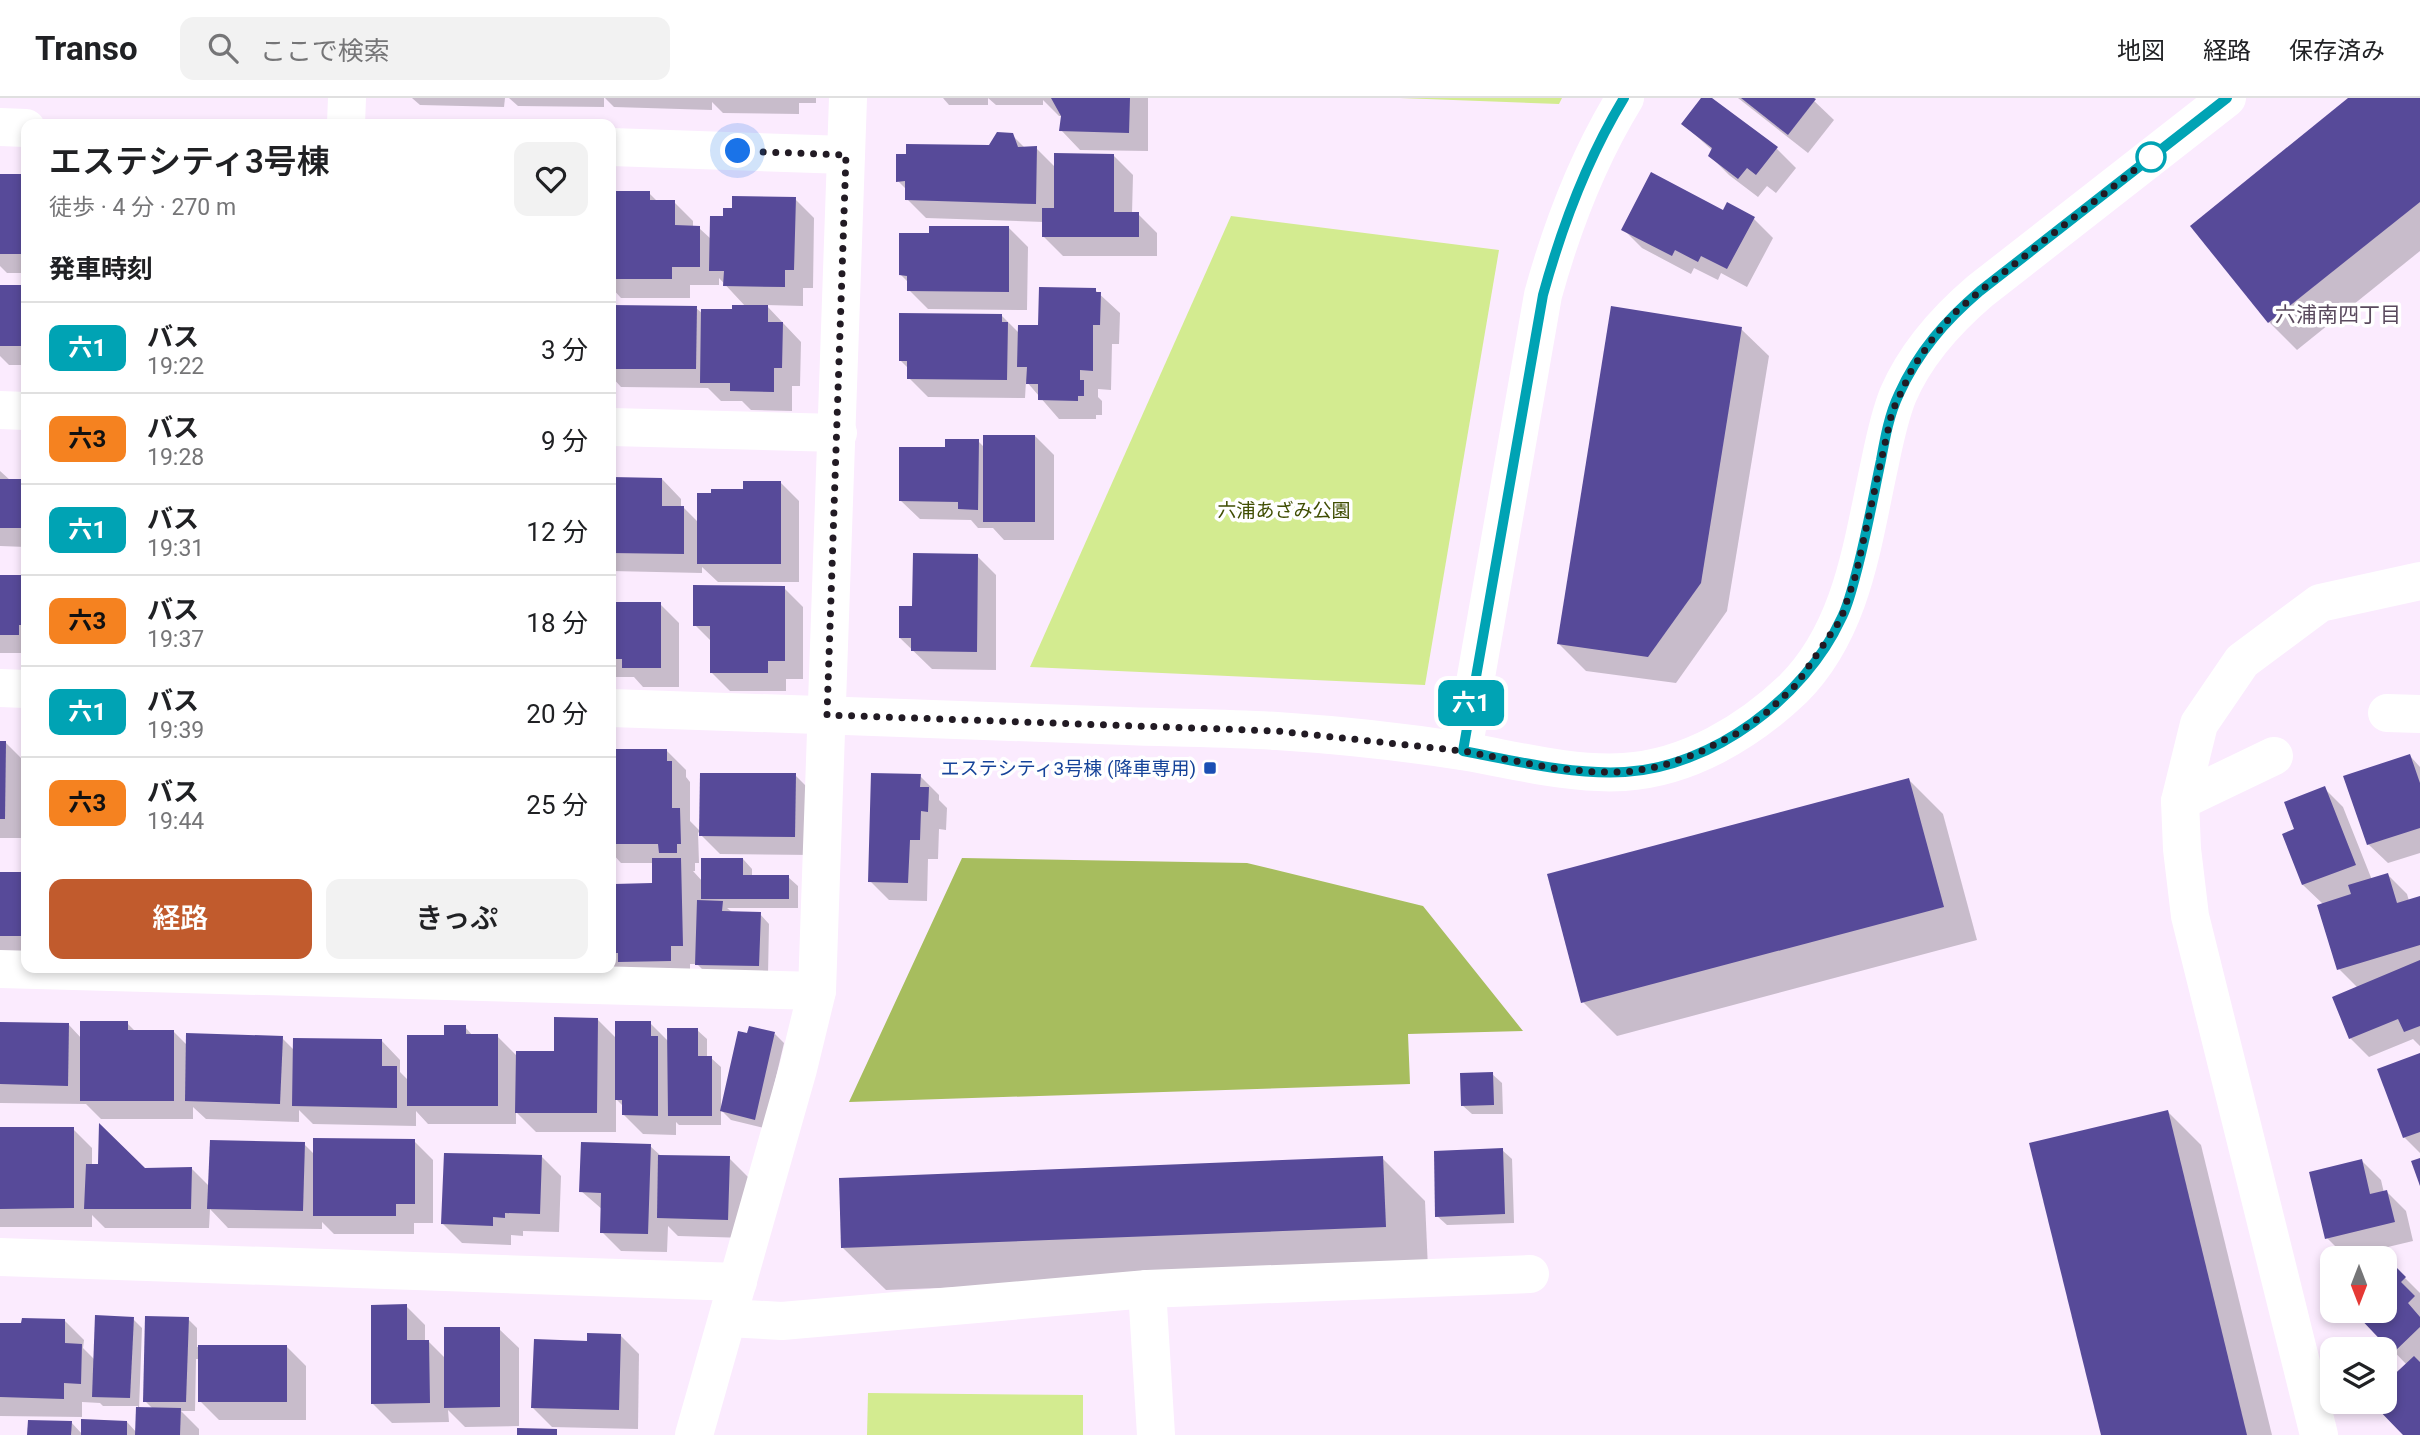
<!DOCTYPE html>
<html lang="ja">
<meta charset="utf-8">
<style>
:root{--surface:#fff;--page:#f2f2f2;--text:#202124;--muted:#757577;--line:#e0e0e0;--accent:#c15b2d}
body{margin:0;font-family:Roboto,"Noto Sans JP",sans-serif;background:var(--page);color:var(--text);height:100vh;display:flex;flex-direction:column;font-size:26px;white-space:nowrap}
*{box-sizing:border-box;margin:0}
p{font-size:23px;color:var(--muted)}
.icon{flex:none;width:38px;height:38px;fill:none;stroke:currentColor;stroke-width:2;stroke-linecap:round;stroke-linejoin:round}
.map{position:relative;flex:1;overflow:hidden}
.details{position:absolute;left:21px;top:21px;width:595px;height:854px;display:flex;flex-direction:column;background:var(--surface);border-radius:14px;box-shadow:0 4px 10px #0003}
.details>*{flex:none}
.badge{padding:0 14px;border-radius:10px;font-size:24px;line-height:46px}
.needle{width:46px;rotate:180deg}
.fabs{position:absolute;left:2320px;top:1148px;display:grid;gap:14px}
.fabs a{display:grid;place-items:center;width:77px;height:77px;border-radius:14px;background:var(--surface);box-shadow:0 4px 10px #0003;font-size:35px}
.you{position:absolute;width:35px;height:35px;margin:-18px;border:5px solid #fff;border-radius:50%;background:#1a73e8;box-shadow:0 0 0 10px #1a73e833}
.map>.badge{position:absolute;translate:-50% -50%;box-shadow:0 0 0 4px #fff}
h2{padding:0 28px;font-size:26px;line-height:63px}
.round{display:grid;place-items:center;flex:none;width:74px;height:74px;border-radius:14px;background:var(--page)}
.summary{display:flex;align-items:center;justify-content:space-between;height:119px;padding:0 28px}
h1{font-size:33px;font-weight:600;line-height:52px}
.cta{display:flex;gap:14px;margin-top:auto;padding:14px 28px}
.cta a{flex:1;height:80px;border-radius:14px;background:var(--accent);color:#fff;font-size:28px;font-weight:600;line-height:80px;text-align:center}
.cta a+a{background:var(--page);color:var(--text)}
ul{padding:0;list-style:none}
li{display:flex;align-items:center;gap:21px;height:91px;padding:0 28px;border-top:2px solid var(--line)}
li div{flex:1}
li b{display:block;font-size:26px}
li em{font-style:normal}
li .badge{min-width:77px;font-weight:700;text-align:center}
header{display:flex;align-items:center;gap:42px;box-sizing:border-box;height:98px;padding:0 35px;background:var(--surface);border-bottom:2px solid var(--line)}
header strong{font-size:33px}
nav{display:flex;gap:38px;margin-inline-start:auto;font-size:24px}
.search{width:490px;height:63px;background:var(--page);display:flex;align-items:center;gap:18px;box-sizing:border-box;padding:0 24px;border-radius:14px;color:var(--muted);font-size:26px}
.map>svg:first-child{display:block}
.green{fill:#d3eb90}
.forest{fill:#a7bd5e}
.shadow{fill:#0003}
.building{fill:#574a99}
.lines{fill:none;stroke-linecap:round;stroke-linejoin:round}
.minor{stroke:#fff;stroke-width:38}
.line-casing{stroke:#fff;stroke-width:16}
.line{stroke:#00a3b4;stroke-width:10}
.walk{stroke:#221b24;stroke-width:7;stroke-dasharray:0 12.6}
.stop-dot{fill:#fff;stroke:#00a3b4;stroke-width:3.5}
.transit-dot{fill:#1a4fb4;stroke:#fff;stroke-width:2.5}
.labels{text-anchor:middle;stroke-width:7;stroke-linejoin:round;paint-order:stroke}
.park-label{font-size:19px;fill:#404e03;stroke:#fff}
.transit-label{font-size:19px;fill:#164399;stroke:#fff;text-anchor:end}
.neighbourhood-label{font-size:21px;fill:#5a4a5e;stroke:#fff}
</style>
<header>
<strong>Transo</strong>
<div class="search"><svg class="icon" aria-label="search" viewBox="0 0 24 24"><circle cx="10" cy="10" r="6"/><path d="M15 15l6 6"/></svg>ここで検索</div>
<nav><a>地図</a><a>経路</a><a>保存済み</a></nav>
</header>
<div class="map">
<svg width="2420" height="1337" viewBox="0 0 2420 1337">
<rect width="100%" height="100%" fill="#fbebfe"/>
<g class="green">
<polygon points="1400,0 1562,0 1559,6"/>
<polygon points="1231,118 1499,152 1425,587 1030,569"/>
<polygon points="868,1295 1083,1297 1083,1337 867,1337"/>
</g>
<polygon class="forest" points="962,760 1247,765 1423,808 1523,933 1408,936 1410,986 849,1004"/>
<g class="shadow">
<polygon points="412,0 505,0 504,9 420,7"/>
<polygon points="509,0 604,0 604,9 518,8"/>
<polygon points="605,0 816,0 816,5 799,5 799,16 723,15 712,4 712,12 614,9"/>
<polygon points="943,0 988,0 988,7 949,7"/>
<polygon points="988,0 1148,0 1148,53 1080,52 1061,32 1063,18 1059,18 1043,2 1043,7 996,7"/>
<polygon points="1704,0 1709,0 1777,51 1796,70 1776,95 1767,88 1758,99 1729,77 1710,58 1713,53 1683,26"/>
<polygon points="1738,0 1811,0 1834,22 1808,55"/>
<polygon points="2351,0 2420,0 2420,153 2297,252 2269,224 2192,128"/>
<polygon points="1012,37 1026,51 1036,50 1056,70 1114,58 1133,77 1132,116 1138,116 1157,135 1157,158 1063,158 1044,139 1044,124 926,120 907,101 907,92 898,83 990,49"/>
<polygon points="26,77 26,175 7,175 0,168 0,78"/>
<polygon points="611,94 649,95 658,104 674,104 693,123 693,129 699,130 711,141 725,120 795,101 814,120 813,190 803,190 803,208 766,207 801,244 800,288 792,288 792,313 751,312 742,303 721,303 708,290 621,289 611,278 611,209 696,210 703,216 746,209 719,180 719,187 690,187 690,200 621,200 611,189"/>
<polygon points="1724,114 1754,121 1773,140 1747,189 1721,175 1718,182 1694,170 1691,176 1642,150 1623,131"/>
<polygon points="1009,130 1028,149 1027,212 928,211 909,192 909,185 900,176 931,136"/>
<polygon points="0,189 26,189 26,267 9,267 0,258"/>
<polygon points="1095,192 1120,215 1119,246 1112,246 1111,292 1098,291 1098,299 1102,303 1102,317 1096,317 1096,321 1059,321 1026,283 1025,300 928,299 909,280 909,271 900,262 1002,218 1020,236 1040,229"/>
<polygon points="1741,231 1769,258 1727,513 1676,585 1586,573 1559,546"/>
<polygon points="1035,338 1054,357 1054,442 1004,442 993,430 978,430 971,422 920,421 900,402 947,351 978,343 985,350"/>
<polygon points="0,373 10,382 26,382 26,449 0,448"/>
<polygon points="611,381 662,381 681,401 681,410 684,410 699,425 744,393 780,384 799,403 799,484 718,484 702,469 702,475 611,473"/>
<polygon points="977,458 996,477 996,572 932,571 900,540 914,510"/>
<rect x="0" y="479" width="26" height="76"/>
<polygon points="784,490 803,509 803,581 786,581 786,593 730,593 711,574 712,544 695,527"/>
<polygon points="611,506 660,506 679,525 679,589 643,589 634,579 611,579"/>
<polygon points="0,644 6,645 26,665 26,663 26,724 24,722 23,740 0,740"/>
<polygon points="666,652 686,672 686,679 690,684 690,723 701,734 795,677 814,696 814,757 720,756 698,734 699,765 695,765 695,773 693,773 703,784 743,761 752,771 752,779 788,779 798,788 798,810 727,810 732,814 760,816 769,826 768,877 707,876 697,866 690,866 690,882 611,870 611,816 616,816 653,786 653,765 621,765 611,754 611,653"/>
<polygon points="2410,658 2420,669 2420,755 2388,765 2368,746"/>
<polygon points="920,678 939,697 939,702 947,710 946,732 939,731 938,761 928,761 927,803 889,802 870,783"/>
<polygon points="1909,682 1943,716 1977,842 1617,938 1583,904"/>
<polygon points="2324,690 2343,709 2372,782 2388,777 2407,796 2409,803 2420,800 2420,948 2413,941 2369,959 2350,940 2358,890 2339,871 2323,806 2303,787 2296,732"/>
<rect x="0" y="776" width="26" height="80"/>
<polygon points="597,921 616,940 650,925 669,944 697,932 707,941 707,960 711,960 721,969 721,1010 775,936 784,945 764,1030 731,1022 721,1012 721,1027 679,1027 676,1024 676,1037 643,1036 624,1017 624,1009 616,1001 616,1034 536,1034 516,1014 516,1026 428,1026 416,1013 416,1028 313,1026 299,1012 299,1024 206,1021 193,1009 193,1021 101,1021 86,1006 0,1005 0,925 69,927 82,941 127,925 136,934 174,934 188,948 282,940 294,952 381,942 400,962 400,974 409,983 445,939 465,929 473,938 497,938 517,958 556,955"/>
<polygon points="2420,957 2420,1055 2404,1039"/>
<polygon points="1492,976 1502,985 1503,1016 1472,1016 1462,1007"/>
<polygon points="2167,1013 2201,1047 2272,1337 2103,1337"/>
<polygon points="0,1031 73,1031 92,1050 92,1068 145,1072 192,1071 210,1089 304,1046 315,1057 414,1043 433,1062 433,1125 414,1125 414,1136 334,1136 322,1124 322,1131 228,1130 210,1111 209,1130 105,1130 92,1117 92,1129 0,1129"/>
<polygon points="650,1048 661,1058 729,1060 748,1079 747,1140 678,1138 668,1128 667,1154 621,1153 602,1134 603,1112 581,1093"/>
<polygon points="1502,1052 1512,1061 1514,1125 1447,1127 1437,1118"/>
<polygon points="542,1059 561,1078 559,1134 523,1133 523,1138 511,1137 511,1147 462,1145 443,1126"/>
<polygon points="1382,1060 1425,1103 1428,1171 886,1192 843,1150"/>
<polygon points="2362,1063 2381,1082 2384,1095 2387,1094 2406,1113 2413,1143 2346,1159 2327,1140"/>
<polygon points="2386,1161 2420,1195 2420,1337 2406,1337 2373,1304 2385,1304 2407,1267 2355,1213 2385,1213"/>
<polygon points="406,1208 425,1227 425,1244 429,1244 446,1261 499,1231 519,1250 519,1328 465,1329 448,1312 449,1324 392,1325 373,1306"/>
<polygon points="133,1221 142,1230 139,1311 153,1311 145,1303 188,1221 197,1230 197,1249 287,1249 306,1268 306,1322 219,1322 200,1303 200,1261 196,1261 195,1313 181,1313 199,1331 199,1337 29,1337 71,1324 82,1336 127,1324 137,1335 138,1308 103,1308 100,1305 82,1304 82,1319 0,1318 0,1226 65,1223 84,1242 83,1250 95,1262"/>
<polygon points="620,1237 639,1256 638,1331 552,1329 533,1310 589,1245"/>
</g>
<g class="building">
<polygon points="1051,0 1130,0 1129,35 1059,33 1061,18"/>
<polygon points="1701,0 1712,0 1778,49 1756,77 1747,70 1738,81 1708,58 1712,50 1681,26"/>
<polygon points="1741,0 1814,0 1816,1 1788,37"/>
<polygon points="2348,0 2420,0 2420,104 2268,225 2190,128"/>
<polygon points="997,34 1013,35 1018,49 1037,48 1036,106 905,102 905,83 896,84 896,56 906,56 906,46 989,47"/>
<polygon points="1054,55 1114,56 1114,114 1139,114 1139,139 1042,139 1042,110 1054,110"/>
<polygon points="1651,74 1723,112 1727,104 1755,119 1727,171 1701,158 1698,164 1675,152 1672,158 1621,132"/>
<rect x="0" y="76" width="26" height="80"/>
<polygon points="611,93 650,93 650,102 675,102 675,127 700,128 700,169 672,169 672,181 611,181"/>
<polygon points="732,98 796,99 794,172 785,172 785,189 723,188 724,173 709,173 710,118 723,118 723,110 732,110"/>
<polygon points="929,128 1009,128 1009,194 907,193 907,178 899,177 899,135 929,135"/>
<rect x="0" y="187" width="26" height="61"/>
<polygon points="1039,189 1096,190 1096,194 1101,194 1100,227 1093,227 1093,273 1080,272 1080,282 1084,282 1084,298 1078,298 1078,303 1038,302 1038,286 1026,286 1027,269 1017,269 1018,227 1038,227"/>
<polygon points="611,207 697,208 696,271 611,271"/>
<polygon points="732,207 768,207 768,224 783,224 782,270 774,270 774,294 730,293 730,285 700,285 701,211 732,211"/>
<polygon points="1611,208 1742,229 1701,485 1648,559 1557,546"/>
<polygon points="899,215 1002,216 1002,224 1008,224 1007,282 907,281 907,263 899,263"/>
<rect x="983" y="337" width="52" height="87"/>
<polygon points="945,341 979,341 978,412 958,411 958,404 899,403 899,349 945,349"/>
<polygon points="611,379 662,380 662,408 684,408 684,456 611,455"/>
<rect x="0" y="381" width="26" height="49"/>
<polygon points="743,383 781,383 781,466 697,466 697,395 711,395 711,391 743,391"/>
<polygon points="913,455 978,456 977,554 911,553 911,540 899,540 899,508 912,508"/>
<polygon points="0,477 26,477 26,527 19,527 19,537 0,537"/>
<polygon points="693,487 785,488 785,563 768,563 768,575 710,575 710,528 693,528"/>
<polygon points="611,504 661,504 661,570 622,570 622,561 611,561"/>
<polygon points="0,643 6,643 5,721 0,721"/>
<polygon points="611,651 667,651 667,663 672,663 672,710 680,710 681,746 677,746 677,755 659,755 658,746 611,746"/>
<polygon points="2410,656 2420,685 2420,730 2367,747 2343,678"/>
<polygon points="700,675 796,675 795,739 699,738"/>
<polygon points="871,675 921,676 920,689 929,689 928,714 921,713 920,742 910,742 908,785 868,784"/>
<polygon points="1909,680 1944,809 1581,905 1547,776"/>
<polygon points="2325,688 2356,767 2302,787 2282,736 2294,731 2284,704"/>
<polygon points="652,760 681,760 683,848 671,848 671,863 618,864 618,855 611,855 611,814 614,814 614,786 652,785"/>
<polygon points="701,760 743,760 743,777 789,777 789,801 701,801"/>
<rect x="0" y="774" width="26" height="64"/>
<polygon points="2388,775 2397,805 2420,798 2420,847 2337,872 2317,807 2351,796 2348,787"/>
<polygon points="697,802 723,803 722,813 761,814 759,868 695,867"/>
<polygon points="2420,862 2420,928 2404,934 2398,921 2349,941 2332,899"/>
<polygon points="554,919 598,920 597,1015 515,1015 516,953 554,953"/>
<polygon points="80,923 128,923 128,932 174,932 174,1003 80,1003"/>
<polygon points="615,923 651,923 651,938 658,938 658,1018 622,1017 622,1002 615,1002"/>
<polygon points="0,924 69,925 68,988 0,986"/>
<polygon points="444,927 466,927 466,936 498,936 498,1008 407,1008 407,937 444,937"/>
<polygon points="749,928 775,934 755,1022 720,1013 738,933 747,935"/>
<polygon points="667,930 698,930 698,958 712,958 712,1018 668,1018"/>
<polygon points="186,935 283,938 280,1006 185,1003"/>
<polygon points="293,940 382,941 382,968 397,968 397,1010 292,1008"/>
<polygon points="2420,955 2420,1034 2403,1040 2377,971"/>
<polygon points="1493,974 1494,1007 1461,1008 1460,975"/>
<polygon points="2168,1012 2247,1337 2101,1337 2029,1045"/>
<polygon points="99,1025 145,1070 192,1069 191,1111 84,1111 86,1066 98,1066"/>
<polygon points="0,1029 74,1029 74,1110 0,1111"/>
<polygon points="313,1040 415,1041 415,1106 396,1106 396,1118 313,1118"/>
<polygon points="210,1042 305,1044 303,1113 207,1111"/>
<polygon points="581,1044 651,1046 648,1136 600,1135 601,1095 579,1094"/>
<polygon points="1503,1050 1505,1116 1435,1119 1434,1053"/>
<polygon points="444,1055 542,1057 540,1116 505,1115 505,1120 493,1119 493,1128 441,1126"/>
<polygon points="658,1057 730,1058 728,1122 657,1120"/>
<polygon points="1383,1058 1386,1129 841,1150 839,1080"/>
<polygon points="2420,1060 2420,1088 2411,1063"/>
<polygon points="2362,1061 2370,1096 2387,1092 2395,1124 2325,1141 2309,1074"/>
<polygon points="2385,1158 2406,1179 2401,1184 2415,1198 2408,1205 2420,1219 2420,1229 2393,1255 2353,1213 2385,1213"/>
<polygon points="407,1206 407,1242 429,1242 430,1305 371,1306 371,1207"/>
<polygon points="95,1217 134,1219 130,1300 92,1299"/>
<polygon points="145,1218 189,1219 186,1304 143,1304"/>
<polygon points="22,1220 65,1221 65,1245 82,1246 81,1286 64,1285 64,1301 0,1299 0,1225 21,1225"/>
<polygon points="444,1229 500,1229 500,1309 444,1310"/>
<polygon points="587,1235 621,1236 619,1312 531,1310 534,1241 587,1243"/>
<rect x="198" y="1247" width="89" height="57"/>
<polygon points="2414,1258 2420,1264 2420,1337 2403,1337 2371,1304 2385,1304 2385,1285"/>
<polygon points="136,1309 181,1310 180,1337 135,1337"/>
<polygon points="81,1321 127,1323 127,1337 81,1337"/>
<polygon points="28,1322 72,1323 71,1337 27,1337"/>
<polygon points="517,1330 557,1331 557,1337 517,1337"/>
</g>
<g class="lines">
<g class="minor">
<polyline points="346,26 347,0"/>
<polyline points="0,29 26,30"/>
<polyline points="611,49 846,57"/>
<polyline points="0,312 26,313"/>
<polyline points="611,329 838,335"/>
<polyline points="0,590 26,591"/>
<path d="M611 610C783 616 955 621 1127 628 1177 630 1227 630 1277 633 1340 637 1405 644 1468 654 1519 663 1572 677 1624 674 1688 670 1748 634 1793 591 1852 532 1862 447 1879 369 1884 345 1889 319 1898 297 1916 255 1946 222 1980 193L2227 0"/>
<polyline points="2387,615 2420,616"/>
<path d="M1463 653 1543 197C1562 128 1587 62 1625 0"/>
<polyline points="2180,703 2274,658"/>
<polyline points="0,871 817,893"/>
<polyline points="0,1159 738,1184"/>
<polyline points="1147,1191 1156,1337"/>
<polyline points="728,1220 782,1223 1147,1191 1530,1176"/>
<polyline points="694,1337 798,971 817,893 848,0"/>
<polyline points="2319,1337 2190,818 2182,751 2180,703 2199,626 2242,563 2320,505 2420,483"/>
</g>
</g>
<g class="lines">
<g class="line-casing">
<path id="line" d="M1624 0C1587 61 1562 128 1543 197L1463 653C1516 663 1571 677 1625 674 1713 669 1805 599 1841 521 1848 508 1852 491 1856 476 1866 439 1873 400 1881 362 1885 340 1889 317 1899 296 1918 254 1945 223 1980 193L2227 0"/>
</g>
<use href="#line" class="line"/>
<polyline class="walk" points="738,53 846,57 827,617 1277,633 1463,653 1552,670 1595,674 1627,674 1662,668 1698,655 1738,635 1767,614 1796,587 1841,521 1856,476 1892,314 1912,271 1931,243 1952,217 1980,193 2151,59"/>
</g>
<circle class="stop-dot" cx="2151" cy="59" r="14"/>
<rect class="transit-dot" x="1203" y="663" width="14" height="14" rx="3.5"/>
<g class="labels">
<g class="park-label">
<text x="1284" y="419">六浦あざみ公園</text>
</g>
<g class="transit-label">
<text x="1196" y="677">エステシティ3号棟 (降車専用)</text>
</g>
<g class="neighbourhood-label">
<text x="2338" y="224">六浦南四丁目</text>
</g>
</g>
</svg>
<div class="fabs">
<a><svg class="needle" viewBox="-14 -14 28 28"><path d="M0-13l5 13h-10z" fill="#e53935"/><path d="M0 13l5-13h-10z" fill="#757577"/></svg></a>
<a><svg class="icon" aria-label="layers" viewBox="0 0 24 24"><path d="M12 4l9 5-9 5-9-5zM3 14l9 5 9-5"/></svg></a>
</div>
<div class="you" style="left:738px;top:53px"></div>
<b class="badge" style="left:1471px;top:605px;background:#00a3b4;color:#fff">六1</b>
<section class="details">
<div class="summary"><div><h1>エステシティ3号棟</h1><p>徒歩 · 4 分 · 270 m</p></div><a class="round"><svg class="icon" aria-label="heart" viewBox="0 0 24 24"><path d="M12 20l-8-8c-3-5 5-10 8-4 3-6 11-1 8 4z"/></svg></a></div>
<h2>発車時刻</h2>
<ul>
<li><span class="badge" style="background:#00a3b4;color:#fff">六1</span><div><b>バス</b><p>19:22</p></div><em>3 分</em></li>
<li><span class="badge" style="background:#f58220;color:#111">六3</span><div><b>バス</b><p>19:28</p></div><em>9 分</em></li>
<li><span class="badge" style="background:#00a3b4;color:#fff">六1</span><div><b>バス</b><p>19:31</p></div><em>12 分</em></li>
<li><span class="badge" style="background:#f58220;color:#111">六3</span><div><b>バス</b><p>19:37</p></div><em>18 分</em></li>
<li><span class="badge" style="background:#00a3b4;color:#fff">六1</span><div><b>バス</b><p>19:39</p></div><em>20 分</em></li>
<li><span class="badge" style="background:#f58220;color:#111">六3</span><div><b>バス</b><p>19:44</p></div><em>25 分</em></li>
</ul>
<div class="cta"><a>経路</a><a>きっぷ</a></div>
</section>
</div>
